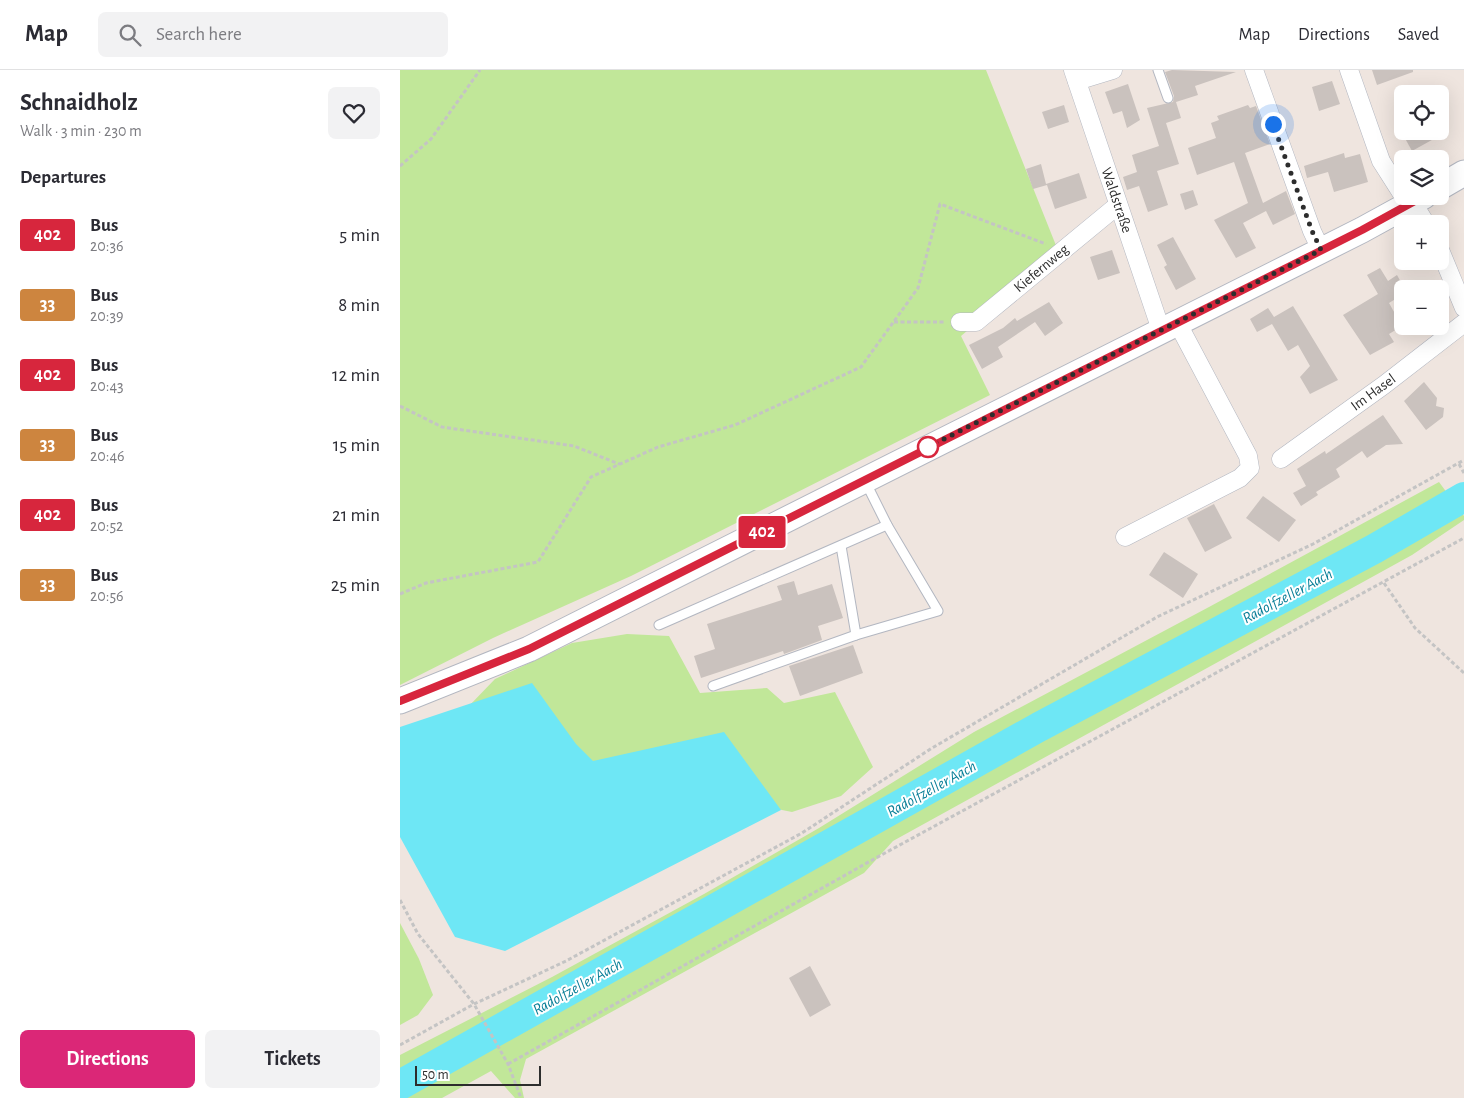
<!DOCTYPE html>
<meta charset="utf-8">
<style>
:root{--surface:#fff;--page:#f2f2f3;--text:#2b2b33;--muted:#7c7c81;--line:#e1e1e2;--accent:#db2777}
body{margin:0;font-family:"Alegreya Sans",sans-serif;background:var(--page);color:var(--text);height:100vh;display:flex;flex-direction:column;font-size:19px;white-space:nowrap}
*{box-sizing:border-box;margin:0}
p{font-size:16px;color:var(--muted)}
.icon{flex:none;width:28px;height:28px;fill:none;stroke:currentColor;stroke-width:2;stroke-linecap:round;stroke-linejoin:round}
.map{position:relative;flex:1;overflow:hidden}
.details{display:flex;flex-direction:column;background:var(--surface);width:400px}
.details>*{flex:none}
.badge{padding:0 10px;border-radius:4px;font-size:18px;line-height:32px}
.controls{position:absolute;left:994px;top:15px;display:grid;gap:10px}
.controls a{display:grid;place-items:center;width:55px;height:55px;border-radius:8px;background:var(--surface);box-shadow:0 5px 20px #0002;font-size:25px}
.scale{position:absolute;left:15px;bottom:12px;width:126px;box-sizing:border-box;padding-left:5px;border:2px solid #2d2d2d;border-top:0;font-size:14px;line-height:18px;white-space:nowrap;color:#2d2d2d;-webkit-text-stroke:4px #fff;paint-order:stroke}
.you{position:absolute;width:25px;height:25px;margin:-12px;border:4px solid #fff;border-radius:50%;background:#1a73e8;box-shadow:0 0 0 8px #1a73e833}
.map>.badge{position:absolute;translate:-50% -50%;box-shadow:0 0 0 2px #fff}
h2{padding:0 20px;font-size:19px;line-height:45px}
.round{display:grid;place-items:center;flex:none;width:52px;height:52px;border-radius:8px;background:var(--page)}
.head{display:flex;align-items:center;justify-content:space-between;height:85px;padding:0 20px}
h1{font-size:24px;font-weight:600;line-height:38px}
.cta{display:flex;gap:10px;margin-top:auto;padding:10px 20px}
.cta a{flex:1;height:58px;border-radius:8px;background:var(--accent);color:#fff;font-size:20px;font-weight:600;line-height:58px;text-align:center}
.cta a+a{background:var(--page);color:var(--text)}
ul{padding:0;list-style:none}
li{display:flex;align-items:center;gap:15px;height:70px;padding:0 20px}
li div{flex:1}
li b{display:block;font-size:19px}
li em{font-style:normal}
li .badge{min-width:55px;font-weight:700;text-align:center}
header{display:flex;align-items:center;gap:30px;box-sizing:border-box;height:70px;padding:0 25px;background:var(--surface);border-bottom:1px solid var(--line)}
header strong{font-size:24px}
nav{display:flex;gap:28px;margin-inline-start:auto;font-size:18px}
.search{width:350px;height:45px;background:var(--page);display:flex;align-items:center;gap:12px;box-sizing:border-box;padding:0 18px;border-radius:8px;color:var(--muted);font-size:19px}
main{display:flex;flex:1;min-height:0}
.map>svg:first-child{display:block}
.green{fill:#c1e799}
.water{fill:#6ee7f5}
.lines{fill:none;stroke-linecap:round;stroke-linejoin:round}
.river{stroke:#6ee7f5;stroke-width:30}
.building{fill:#cac2be}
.service-casing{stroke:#b3b7c1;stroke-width:11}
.minor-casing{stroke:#b3b7c1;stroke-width:19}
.secondary-casing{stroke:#b3b7c1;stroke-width:27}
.path{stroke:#c4c4c4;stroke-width:3;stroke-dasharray:4 2.5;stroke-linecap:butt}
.service{stroke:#fff;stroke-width:9}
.minor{stroke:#fff;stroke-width:18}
.secondary{stroke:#fff;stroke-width:25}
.line-casing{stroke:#fff;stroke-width:11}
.line{stroke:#d7263d;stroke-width:8}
.walk{stroke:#2d2d2d;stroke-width:5;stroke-dasharray:0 9}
.stop-dot{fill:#fff;stroke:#d7263d;stroke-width:2.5}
.labels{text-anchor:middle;stroke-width:4;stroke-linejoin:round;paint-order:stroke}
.street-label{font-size:15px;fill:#2d2d2d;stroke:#fff}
.water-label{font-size:16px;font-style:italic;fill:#087e97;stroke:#fff}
</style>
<header>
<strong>Map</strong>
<div class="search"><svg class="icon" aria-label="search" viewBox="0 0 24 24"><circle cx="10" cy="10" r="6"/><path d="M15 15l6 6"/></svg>Search here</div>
<nav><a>Map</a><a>Directions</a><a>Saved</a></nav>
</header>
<main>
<section class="details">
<div class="head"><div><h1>Schnaidholz</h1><p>Walk · 3 min · 230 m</p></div><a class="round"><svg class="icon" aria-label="heart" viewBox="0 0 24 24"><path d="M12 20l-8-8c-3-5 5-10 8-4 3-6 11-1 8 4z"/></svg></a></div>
<h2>Departures</h2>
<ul>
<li><span class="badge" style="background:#d7263d;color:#fff">402</span><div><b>Bus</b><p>20:36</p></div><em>5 min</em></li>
<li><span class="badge" style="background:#cd853f;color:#fff">33</span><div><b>Bus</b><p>20:39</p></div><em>8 min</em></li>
<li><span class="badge" style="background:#d7263d;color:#fff">402</span><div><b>Bus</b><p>20:43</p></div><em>12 min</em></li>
<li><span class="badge" style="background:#cd853f;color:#fff">33</span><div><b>Bus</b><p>20:46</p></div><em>15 min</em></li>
<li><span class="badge" style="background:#d7263d;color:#fff">402</span><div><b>Bus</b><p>20:52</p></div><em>21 min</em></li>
<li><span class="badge" style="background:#cd853f;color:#fff">33</span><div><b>Bus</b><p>20:56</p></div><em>25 min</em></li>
</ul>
<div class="cta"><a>Directions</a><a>Tickets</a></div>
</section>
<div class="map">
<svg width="1064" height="1028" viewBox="0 0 1064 1028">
<rect width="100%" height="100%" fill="#efe5df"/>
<g class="green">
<polygon points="0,0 586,0 659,183 561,266 590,325 231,506 93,568 0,615"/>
<polygon points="1039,412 1064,446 1064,450 1012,485 493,771 464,803 126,989 120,1010 124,1028 115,1028 91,1001 42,1028 0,1028 0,985 152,907 304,824 419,758 574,662 809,537"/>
<polygon points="227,564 269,566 300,623 367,618 384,633 435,622 473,697 441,726 392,742 186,700 67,638 95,609 172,573"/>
<polygon points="0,853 19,889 33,925 18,945 0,955"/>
</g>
<polygon class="water" points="132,613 176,674 193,691 324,662 381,740 105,881 55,867 0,767 0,657"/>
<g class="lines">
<polyline class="river" points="0,1015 639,657 974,479 1064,427"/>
</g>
<g class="building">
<polygon points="772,0 836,2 795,16 798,25 776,32 781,48 766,53 779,94 757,101 768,135 748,142 739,116 727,120 723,107 737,102 732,85 759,76 747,38 773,32 774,26 765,2"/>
<polygon points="972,0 1013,0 1013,2 977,15"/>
<polygon points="932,11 940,34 919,41 912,17"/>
<polygon points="728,14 740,50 727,58 722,41 713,44 705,22"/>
<polygon points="664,35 669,52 648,59 642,42"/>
<polygon points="848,35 850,38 856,36 870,74 845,83 863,133 886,121 895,144 873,155 866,141 843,153 856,178 836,188 814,150 848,133 834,92 797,105 788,78 816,68 811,53 819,50 817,46"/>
<polygon points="1001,61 1048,61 1012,81"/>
<polygon points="944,83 945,88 960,84 968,112 934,122 928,102 907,108 904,96"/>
<polygon points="641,94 646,114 679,103 687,128 655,139 647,115 633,119 626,99"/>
<polygon points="793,120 798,135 785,140 780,124"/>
<polygon points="773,167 796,209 776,220 764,197 767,195 757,175"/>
<polygon points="712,180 720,203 698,210 690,187"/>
<polygon points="980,198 988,211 997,205 1002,214 1002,225 989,233 1002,256 989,264 994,272 970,285 943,245 978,224 967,205"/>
<polygon points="649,232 663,253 645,266 635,252 598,277 603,287 582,299 569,275 603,258 615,248 617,251"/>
<polygon points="893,236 938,310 910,324 900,307 910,296 898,275 888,281 872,254 857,262 850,249 868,238 874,247"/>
<polygon points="1024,312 1037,328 1036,336 1044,338 1043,347 1026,360 1004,331"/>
<polygon points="983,345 1003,374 986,375 967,388 962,381 936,399 940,407 916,422 918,425 901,436 893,423 906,416 897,399 925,381 926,384"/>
<polygon points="863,426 896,450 879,472 846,448"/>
<polygon points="814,434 832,468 805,482 787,448"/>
<polygon points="764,482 798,504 783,528 749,505"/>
<polygon points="394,511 398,525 432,514 443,548 418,556 422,570 384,584 383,581 301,608 294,586 315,579 307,554 382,530 377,516"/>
<polygon points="453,575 463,603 400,626 389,596"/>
<polygon points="410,896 431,935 410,947 389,908"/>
</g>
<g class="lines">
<g class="service-casing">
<g id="service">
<polyline points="758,0 768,28"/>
<polyline points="441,476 456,565"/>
<polyline points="259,555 487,455"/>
<polyline points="313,616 456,565 538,541 487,455 465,411"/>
</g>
</g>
<g class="minor-casing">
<g id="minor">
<polyline points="673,0 761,260"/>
<polyline points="854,0 912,161 921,180"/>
<polyline points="949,0 981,91 1002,124"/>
<polyline points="677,11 713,0"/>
<polyline points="1005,126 1013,133 1026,154"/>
<polyline points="1040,180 1064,238"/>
<polyline points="560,252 576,252 718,135"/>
<polyline points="881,389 984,315 1064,253"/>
<polyline points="725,467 840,408 850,398 848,386 777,252"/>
</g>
</g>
<g class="secondary-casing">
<g id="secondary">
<polyline points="1040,117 1064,103"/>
<polyline points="0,631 129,579 962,160 1024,126"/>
</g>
</g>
<g class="path">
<polyline points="0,96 31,69 80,0"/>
<polyline points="494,252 545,252"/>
<polyline points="0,336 42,357 174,376 219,394"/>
<polyline points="1059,394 1064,403"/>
<polyline points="984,513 1015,558 1064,603"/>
<polyline points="0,524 26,513 138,492 191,407 258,377 335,355 461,297 518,218 540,134 646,174"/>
<polyline points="0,830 18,864 74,934 108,994 121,1028"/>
<polyline points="0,975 74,934 166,891 402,763 532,678 757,547 913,474 1064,390"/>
<polyline points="108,994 474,789 1064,468"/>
</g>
<use href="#service" class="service"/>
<use href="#minor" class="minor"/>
<use href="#secondary" class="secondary"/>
</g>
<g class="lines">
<g class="line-casing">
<polyline id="line" points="0,631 129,579 962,160 1024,126"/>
</g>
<use href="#line" class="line"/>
<polyline class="walk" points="528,377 921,180 912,161 873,54"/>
</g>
<circle class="stop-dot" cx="528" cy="377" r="10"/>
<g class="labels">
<g class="street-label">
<text transform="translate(717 130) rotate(71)" y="5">Waldstraße</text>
<text transform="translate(641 198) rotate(-40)" y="5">Kiefernweg</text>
<text transform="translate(973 322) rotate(-36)" y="5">Im Hasel</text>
</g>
<g class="water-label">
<text transform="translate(887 525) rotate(-28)" y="6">Radolfzeller Aach</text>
<text transform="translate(531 718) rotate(-29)" y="6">Radolfzeller Aach</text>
<text transform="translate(177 916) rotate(-29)" y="6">Radolfzeller Aach</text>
</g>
</g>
</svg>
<div class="controls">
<a><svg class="icon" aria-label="locate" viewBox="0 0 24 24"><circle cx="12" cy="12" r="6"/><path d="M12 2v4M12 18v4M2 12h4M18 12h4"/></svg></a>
<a><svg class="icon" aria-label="layers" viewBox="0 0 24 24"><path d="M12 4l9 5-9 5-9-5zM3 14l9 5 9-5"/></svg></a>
<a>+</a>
<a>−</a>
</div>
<div class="scale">50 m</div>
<div class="you" style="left:873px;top:54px"></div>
<b class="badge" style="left:362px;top:462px;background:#d7263d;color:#fff">402</b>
</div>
</main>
